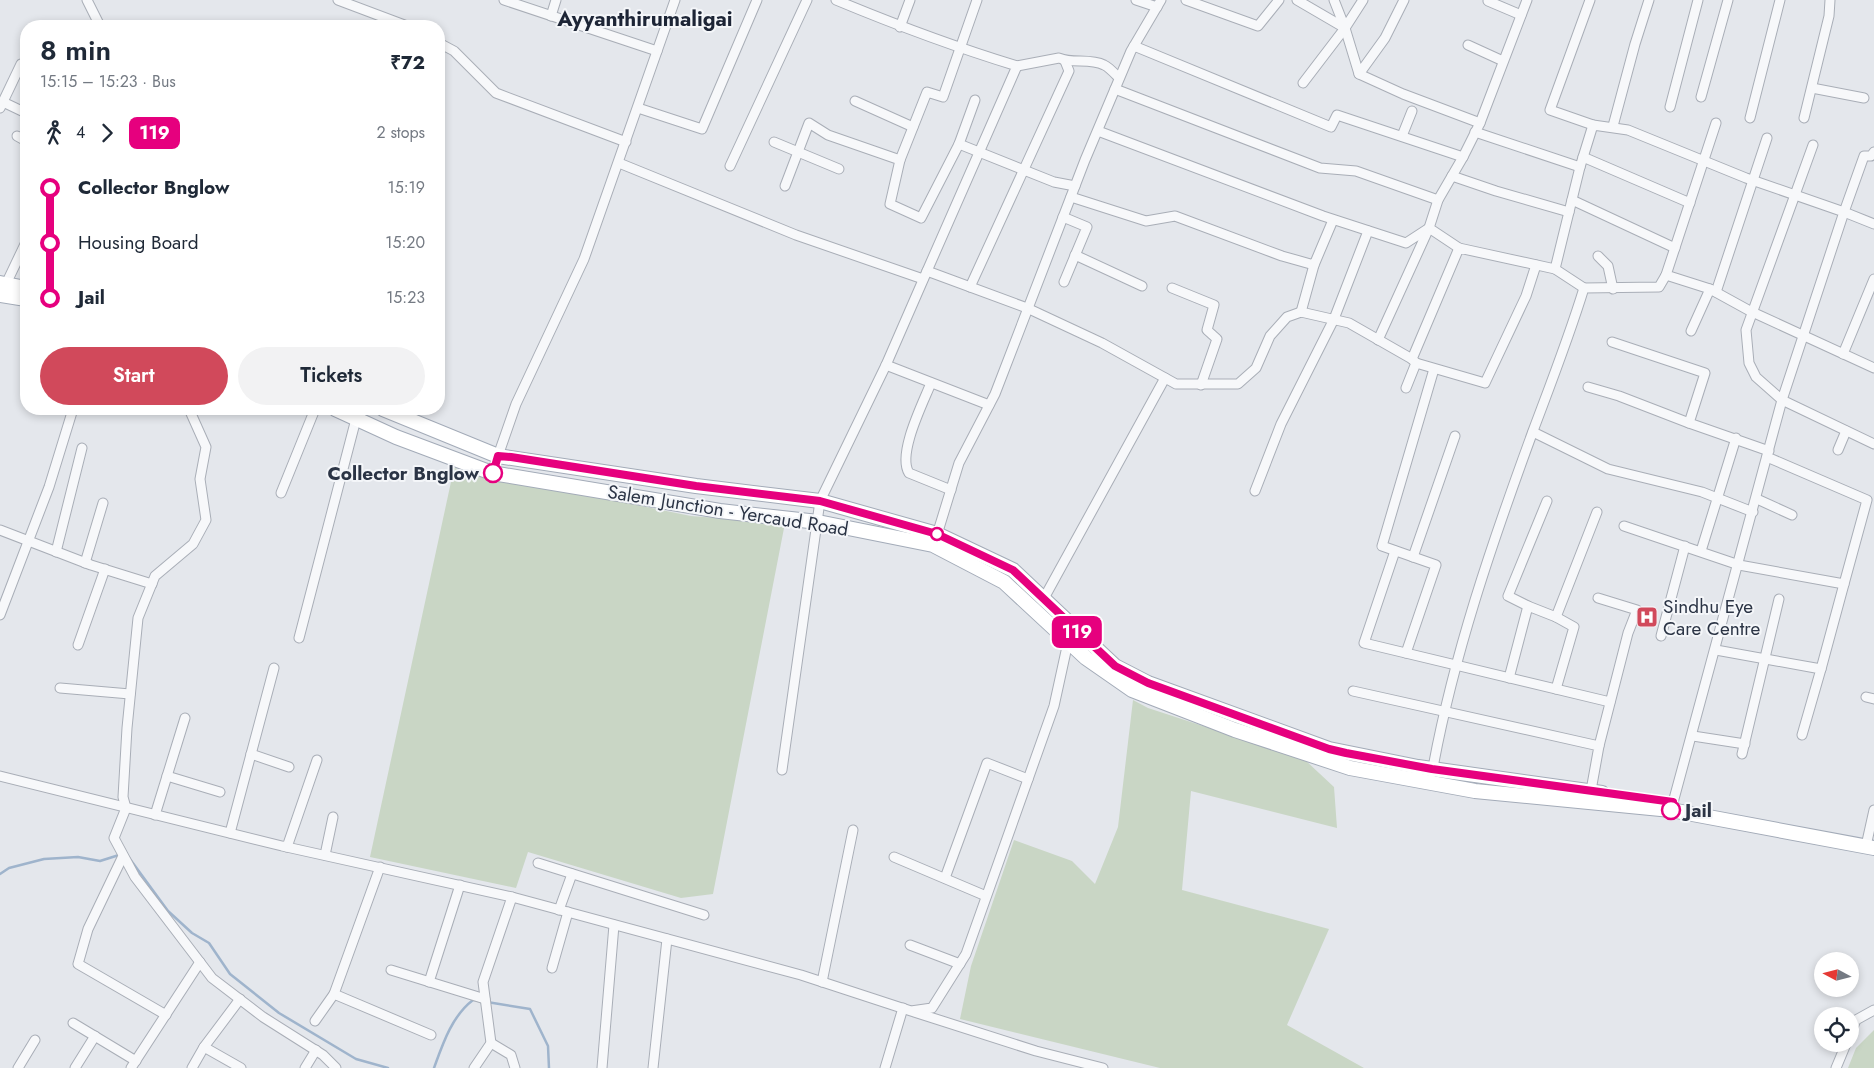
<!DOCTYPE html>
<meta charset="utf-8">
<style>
:root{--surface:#fff;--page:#f2f2f3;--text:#1f2937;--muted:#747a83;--accent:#d1495b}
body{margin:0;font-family:Jost,sans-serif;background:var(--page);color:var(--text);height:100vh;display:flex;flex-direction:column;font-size:19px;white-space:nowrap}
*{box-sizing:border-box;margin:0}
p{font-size:16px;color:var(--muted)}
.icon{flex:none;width:28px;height:28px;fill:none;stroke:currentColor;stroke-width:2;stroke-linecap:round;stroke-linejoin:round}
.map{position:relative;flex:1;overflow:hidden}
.panel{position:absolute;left:20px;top:20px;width:425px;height:395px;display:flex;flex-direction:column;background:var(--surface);border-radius:20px;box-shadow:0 2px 8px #0003}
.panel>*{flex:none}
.badge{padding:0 10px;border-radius:8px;font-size:18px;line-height:32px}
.needle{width:32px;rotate:277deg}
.tools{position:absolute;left:1814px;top:952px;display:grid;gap:10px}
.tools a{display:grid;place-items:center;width:45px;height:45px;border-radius:50%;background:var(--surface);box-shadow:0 2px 8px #0003;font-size:25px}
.map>.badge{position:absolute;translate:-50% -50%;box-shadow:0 0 0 2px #fff}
.legs{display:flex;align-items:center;gap:8px;height:55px;padding:0 20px;font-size:16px}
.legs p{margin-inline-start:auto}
.summary{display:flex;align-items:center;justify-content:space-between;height:85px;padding:0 20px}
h1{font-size:28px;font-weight:600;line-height:38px}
.button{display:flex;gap:10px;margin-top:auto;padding:10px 20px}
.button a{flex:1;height:58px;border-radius:30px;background:var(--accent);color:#fff;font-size:20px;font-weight:600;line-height:58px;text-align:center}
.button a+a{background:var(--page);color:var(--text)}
ul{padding:0 20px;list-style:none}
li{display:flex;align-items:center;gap:18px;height:55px;font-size:19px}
li i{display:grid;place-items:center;width:8px;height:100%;margin:0 6px;background:currentColor}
li i::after{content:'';width:12px;height:12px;margin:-6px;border:4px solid;border-radius:50%;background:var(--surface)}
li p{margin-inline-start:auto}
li:first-child i{background:linear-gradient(#0000 50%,currentColor 0)}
li:last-child i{background:linear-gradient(currentColor 50%,#0000 0)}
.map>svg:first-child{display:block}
.green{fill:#c9d6c5}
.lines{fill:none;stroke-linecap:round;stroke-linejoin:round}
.stream{stroke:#9fb4cc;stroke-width:2.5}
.street-casing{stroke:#a9aeb7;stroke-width:11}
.primary-casing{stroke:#a3abb8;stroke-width:16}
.street{stroke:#f7f8fa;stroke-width:9}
.primary{stroke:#fff;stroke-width:14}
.line-1-casing{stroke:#fff;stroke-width:11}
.line-1{stroke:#e6007e;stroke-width:8}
.stop-1-dot{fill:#fff;stroke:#e6007e;stroke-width:2.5}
.labels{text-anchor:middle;stroke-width:4;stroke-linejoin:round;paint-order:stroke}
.stop-label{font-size:19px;font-weight:bold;fill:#2b3445;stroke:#f4f6f9;text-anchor:end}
.street-label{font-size:19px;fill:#2b3445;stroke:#f4f6f9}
.poi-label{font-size:19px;fill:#2b3445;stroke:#f4f6f9;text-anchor:start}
.quarter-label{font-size:21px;font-weight:bold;fill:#1d2536;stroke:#f4f6f9}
</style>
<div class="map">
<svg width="1874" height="1068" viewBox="0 0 1874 1068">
<rect width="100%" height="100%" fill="#e4e7ec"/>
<g class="green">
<polygon points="454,468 691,516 785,523 713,894 681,898 528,852 516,888 370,857"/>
<polygon points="1133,700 1148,708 1304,759 1334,787 1337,828 1191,791 1182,890 1329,929 1287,1025 1364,1068 1160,1068 960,1019 971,966 1014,840 1072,861 1095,884 1118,827"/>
<polygon points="1874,1030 1874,1068 1848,1068 1856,1048"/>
</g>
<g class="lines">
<g class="stream">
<polyline points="127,855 168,911 192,933 209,943 230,974 279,1013 356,1059 388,1068"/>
<polyline points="0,874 9,868 44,859 78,857 100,861 119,855"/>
<polyline points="487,1002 530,1009 548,1046 549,1068"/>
<path d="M434 1068C443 1043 452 1016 473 1000H476"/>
</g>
<g class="street-casing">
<g id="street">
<polyline points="87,0 100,26"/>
<polyline points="338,0 407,26"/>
<polyline points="504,0 657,51"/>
<path d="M836 0C896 25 955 47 1017 66L927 271"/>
<polyline points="1136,0 1157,7"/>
<polyline points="1186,0 1258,26 1279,0"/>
<polyline points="1297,0 1345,28 1359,74 1385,38 1404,0"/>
<polyline points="1334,0 1345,28"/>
<polyline points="1590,0 1550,110 1593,125"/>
<polyline points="1488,1 1521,15"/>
<polyline points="551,16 556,0"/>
<polyline points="900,27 910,0"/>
<polyline points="439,43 454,51 496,93 626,142"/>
<polyline points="1468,45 1503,61"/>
<polyline points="1134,46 1331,127 1337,115 1463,157"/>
<path d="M1017 66 1059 58C1072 64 1090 58 1104 65 1109 67 1115 74 1119 78"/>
<polyline points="1359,74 1403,94 1480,123"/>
<polyline points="1303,83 1345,28 1363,0"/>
<polyline points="1812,88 1864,98"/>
<polyline points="1115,89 1320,168 1356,171 1438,200"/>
<polyline points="1701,97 1728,0"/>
<polyline points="855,101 913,127"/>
<polyline points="3,102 26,113"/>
<polyline points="1670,107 1698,0"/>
<polyline points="0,108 21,64"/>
<polyline points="638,108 702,129 757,0"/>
<polyline points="1750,118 1780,0"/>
<polyline points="1804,118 1829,16 1830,0"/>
<polyline points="1716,123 1666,275 1710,289 1750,311 1874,368"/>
<polyline points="1613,126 1635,44 1649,0"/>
<polyline points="1098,131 1323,216 1406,243 1429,228 1378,340"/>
<polyline points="1475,132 1580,167"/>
<polyline points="17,136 26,141"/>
<polyline points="1402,136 1412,111"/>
<polyline points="774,142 839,169"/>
<polyline points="959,144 1054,182 1075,186"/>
<polyline points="1874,152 1871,156 1864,156 1844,212 1874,224"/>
<polyline points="1583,157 1690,203"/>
<polyline points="900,160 927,92 943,97 977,0"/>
<polyline points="619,163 796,235 923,279"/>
<polyline points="730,166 807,0"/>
<polyline points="1452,176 1496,191 1569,212"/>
<polyline points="785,186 809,123 828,135 900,160 890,204 921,218 959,144 975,100"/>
<polyline points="1071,197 1146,221 1175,216 1282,256 1314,265 1333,220"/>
<polyline points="1572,200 1675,248"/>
<polyline points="1063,217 1087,227 1064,282"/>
<polyline points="1459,248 1429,228 1438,200 1463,157 1480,123 1527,0"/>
<polyline points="1075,255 1142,286"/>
<polyline points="1598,256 1608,266 1613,289"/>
<polyline points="6,284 26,242"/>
<polyline points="970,287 1069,71 1065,61"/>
<polyline points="1172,288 1214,305 1207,330 1217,339 1201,385"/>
<polyline points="1584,288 1555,269 1580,167 1593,125 1628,130 1746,178 1844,212 1782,400 1874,444"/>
<polyline points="1716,292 1767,138"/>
<polyline points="1301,312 1314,265"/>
<polyline points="1691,331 1710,289"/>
<polyline points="1612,342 1705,373 1689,423 1769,451"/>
<polyline points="1843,354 1874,279"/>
<polyline points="1416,363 1485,383 1526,296 1536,265"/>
<polyline points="886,365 989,405"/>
<path d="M931 383C923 403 897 454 909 473L951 490"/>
<polyline points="1588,387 1619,396 1689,423"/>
<polyline points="1406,388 1416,363 1412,359 1459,248 1555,269"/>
<polyline points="189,409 206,447 200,479 206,520 193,544 155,576 138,618 127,728 123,797 126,808 114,838 135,877 212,978 263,1017 323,1055 336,1068"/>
<polyline points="1533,432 1608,469 1702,492 1753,512"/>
<polyline points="1838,450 1846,431"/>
<polyline points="492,473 516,404 584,259 675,0"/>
<polyline points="1255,491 1281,424 1334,319 1368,231"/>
<polyline points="281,493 315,409"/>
<polyline points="1757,499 1792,515"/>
<polyline points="1624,526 1739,565 1844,584 1867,500 1767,457"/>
<polyline points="0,530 91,565 152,584"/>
<polyline points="936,538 959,463 995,394 1085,160 1131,51 1161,0"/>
<polyline points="1395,551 1364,643 1610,702"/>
<polyline points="1701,551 1736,438"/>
<polyline points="56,552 82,448"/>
<polyline points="1413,557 1455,436"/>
<polyline points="85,563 103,503"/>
<polyline points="1598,598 1637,610 1628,633 1599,746"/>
<polyline points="1043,600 1165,378"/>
<polyline points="1528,606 1508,596 1547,501"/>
<polyline points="0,615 49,487 73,409"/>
<polyline points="1661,636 1685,546"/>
<polyline points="299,638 356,419"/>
<polyline points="78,645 105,569"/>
<polyline points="1716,650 1821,669 1802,735"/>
<polyline points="1406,653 1436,565 1382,546 1434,369"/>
<polyline points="1821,669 1844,584"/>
<polyline points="1509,678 1528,606 1556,617 1597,512"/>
<polyline points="60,688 130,694"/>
<polyline points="1556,689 1574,627 1556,617"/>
<polyline points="1353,691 1599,746 1590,796"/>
<polyline points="1866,697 1874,699"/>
<polyline points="1693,736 1745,744"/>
<polyline points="251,754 289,767"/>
<polyline points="1742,754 1779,599"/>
<polyline points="782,770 820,501 886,365 927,271 1027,308 1102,343 1176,384 1238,384 1256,368 1270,336 1287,317 1301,312 1349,323 1412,359"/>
<path d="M1432 773C1453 656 1492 543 1533 431 1551 383 1569 337 1584 288L1659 287 1666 275"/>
<polyline points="0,776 282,846 512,897 801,975 911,1011 932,1008 966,954 1054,706 1068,642"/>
<polyline points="167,776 220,792"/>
<polyline points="1671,810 1782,400 1756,377 1749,363 1746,330 1813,145"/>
<polyline points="155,815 185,718"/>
<polyline points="230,833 274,668"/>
<polyline points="1866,846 1874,810"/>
<polyline points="287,847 317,760"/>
<polyline points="325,855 333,817"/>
<polyline points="123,856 88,929 78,964 166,1015"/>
<polyline points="894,857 986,896"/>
<polyline points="538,863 704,915"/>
<polyline points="945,878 987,763 1028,779"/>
<polyline points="559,910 572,874"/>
<polyline points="910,945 960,964"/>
<polyline points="552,968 568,912"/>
<polyline points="391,970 485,999"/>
<polyline points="429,982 460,885"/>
<polyline points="822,982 853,830"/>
<polyline points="334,994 380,867"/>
<polyline points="914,1012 1036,1051 1103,1068"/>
<polyline points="315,1021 334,994 431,1035"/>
<polyline points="73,1023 136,1061"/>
<polyline points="1850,1034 1856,1020 1874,1010"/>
<polyline points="491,1043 511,1055 515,1068"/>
<polyline points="204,1047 241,1068"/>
<polyline points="18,1068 35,1040"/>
<polyline points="75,1068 95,1036"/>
<polyline points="131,1068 200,962"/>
<polyline points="192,1068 204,1047 240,999"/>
<polyline points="305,1068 316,1050"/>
<polyline points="474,1068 491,1043 483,982 512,897"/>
<polyline points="602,1068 614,925"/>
<polyline points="653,1068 667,939"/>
<polyline points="885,1068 903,1008"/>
<polyline points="1836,1068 1846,1044"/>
</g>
</g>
<g class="primary-casing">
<g id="primary">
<polyline points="0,283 26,288"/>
<polyline points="0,295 26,299"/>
<polyline points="335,409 396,437 492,473 720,511 818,522 933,545 1004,582 1086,658 1132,690 1235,730 1350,768 1475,791 1671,810 1874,848"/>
<polyline points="383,409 498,456 696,486 820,501 937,534 1013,570 1115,666 1148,683 1329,749 1418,767 1602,793"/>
</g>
</g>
<use href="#street" class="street"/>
<use href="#primary" class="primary"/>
</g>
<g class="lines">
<g class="line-1-casing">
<polyline id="line-1" points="493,473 498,456 511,457 696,486 820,501 937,534 1013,570 1115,666 1148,683 1222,710 1329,749 1346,753 1432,769 1673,802 1671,810"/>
</g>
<use href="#line-1" class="line-1"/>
</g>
<defs>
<g id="hospital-square" transform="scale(1.125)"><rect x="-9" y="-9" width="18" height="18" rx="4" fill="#d1495b" stroke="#f4f6f9"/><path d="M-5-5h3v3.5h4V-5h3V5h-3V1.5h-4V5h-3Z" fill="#fff"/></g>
</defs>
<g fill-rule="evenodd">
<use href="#hospital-square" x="1647" y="617"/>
</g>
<g class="stop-1-dot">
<circle cx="493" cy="473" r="9"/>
<circle cx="937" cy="534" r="6"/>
<circle cx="1671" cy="810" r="9"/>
</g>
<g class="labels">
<g class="stop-label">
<text x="479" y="480">Collector Bnglow</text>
<text x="1685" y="817" text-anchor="start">Jail</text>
</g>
<g class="street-label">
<text transform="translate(728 510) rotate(9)" y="7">Salem Junction - Yercaud Road</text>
</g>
<g class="poi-label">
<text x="1663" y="613">Sindhu Eye<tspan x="1663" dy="22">Care Centre</tspan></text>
</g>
<g class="quarter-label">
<text x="645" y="26">Ayyanthirumaligai</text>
</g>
</g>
</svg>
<div class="tools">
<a><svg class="needle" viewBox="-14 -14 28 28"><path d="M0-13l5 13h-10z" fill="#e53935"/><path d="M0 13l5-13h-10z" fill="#747a83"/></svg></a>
<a><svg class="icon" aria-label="locate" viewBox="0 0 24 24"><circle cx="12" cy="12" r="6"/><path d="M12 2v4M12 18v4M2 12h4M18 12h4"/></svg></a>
</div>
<b class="badge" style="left:1077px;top:632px;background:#e6007e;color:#fff">119</b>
<section class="panel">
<div class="summary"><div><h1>8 min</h1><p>15:15 – 15:23 · Bus</p></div><b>₹72</b></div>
<div class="legs"><svg class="icon" aria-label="walk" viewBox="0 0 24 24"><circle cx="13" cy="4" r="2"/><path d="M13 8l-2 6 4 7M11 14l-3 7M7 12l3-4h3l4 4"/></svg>4<svg class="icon" aria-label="forward" viewBox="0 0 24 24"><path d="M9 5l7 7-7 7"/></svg><b class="badge" style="background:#e6007e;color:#fff">119</b><p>2 stops</p></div>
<ul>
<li><i style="color:#e6007e"></i><b>Collector Bnglow</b><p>15:19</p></li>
<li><i style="color:#e6007e"></i><span>Housing Board</span><p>15:20</p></li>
<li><i style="color:#e6007e"></i><b>Jail</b><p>15:23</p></li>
</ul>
<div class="button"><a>Start</a><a>Tickets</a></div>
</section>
</div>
